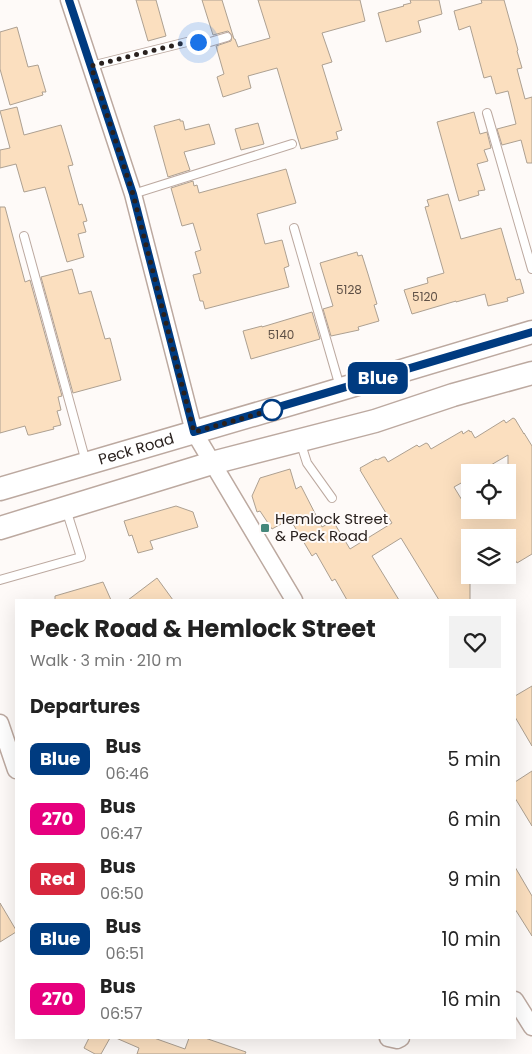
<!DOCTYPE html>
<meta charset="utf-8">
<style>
:root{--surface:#fff;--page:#f2f2f2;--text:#222;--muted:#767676}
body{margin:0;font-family:Poppins,sans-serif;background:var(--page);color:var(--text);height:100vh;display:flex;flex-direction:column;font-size:19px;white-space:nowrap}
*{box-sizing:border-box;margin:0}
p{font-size:16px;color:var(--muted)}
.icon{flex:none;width:28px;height:28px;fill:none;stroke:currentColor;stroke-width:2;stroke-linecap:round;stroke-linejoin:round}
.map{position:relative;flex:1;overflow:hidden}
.side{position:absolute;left:15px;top:599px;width:501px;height:440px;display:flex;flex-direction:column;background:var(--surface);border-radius:0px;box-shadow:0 5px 20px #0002}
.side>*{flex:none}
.badge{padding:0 10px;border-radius:8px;font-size:18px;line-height:32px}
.tools{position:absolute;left:461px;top:464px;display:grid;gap:10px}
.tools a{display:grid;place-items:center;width:55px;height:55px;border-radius:0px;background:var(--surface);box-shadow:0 5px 20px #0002;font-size:25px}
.you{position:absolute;width:25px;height:25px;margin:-12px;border:4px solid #fff;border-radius:50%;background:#1a73e8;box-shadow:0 0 0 8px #1a73e833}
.map>.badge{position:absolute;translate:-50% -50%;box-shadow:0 0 0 2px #fff}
h2{padding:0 15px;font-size:19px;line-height:45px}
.round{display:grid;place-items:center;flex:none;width:52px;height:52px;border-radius:0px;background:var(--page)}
.summary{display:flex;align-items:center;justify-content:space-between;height:85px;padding:0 15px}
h1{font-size:24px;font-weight:700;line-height:38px}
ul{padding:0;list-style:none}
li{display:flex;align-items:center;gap:15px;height:60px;padding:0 15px}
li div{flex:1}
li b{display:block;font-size:19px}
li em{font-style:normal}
li .badge{min-width:55px;font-weight:700;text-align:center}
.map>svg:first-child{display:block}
.building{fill:#fbdfbf;stroke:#ada091;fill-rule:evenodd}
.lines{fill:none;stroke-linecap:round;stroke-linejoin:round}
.service-casing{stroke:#bca9a0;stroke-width:10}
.minor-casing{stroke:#bca9a0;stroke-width:19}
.secondary-casing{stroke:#bca9a0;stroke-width:25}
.service{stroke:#fff;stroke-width:8}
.minor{stroke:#fff;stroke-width:16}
.secondary{stroke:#fff;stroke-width:22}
.line-casing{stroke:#fff;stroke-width:11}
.line{stroke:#003b80;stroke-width:8}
.walk{stroke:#29211e;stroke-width:5;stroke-dasharray:0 9}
.stop-dot{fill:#fff;stroke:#003b80;stroke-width:2.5}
.poi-dot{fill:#44877a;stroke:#fefaf8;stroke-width:2}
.labels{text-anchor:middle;stroke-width:4;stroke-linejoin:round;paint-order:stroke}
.number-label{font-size:12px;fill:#5e5046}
.street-label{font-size:15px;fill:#29211e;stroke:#fefaf8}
.poi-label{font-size:15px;fill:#29211e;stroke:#fefaf8;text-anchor:start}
</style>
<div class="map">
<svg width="532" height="1054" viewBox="0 0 532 1054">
<rect width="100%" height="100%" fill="#fefaf8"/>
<g class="building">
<polygon points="136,0 156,0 166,36 148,41"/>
<polygon points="202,0 222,0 234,39 235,39 238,47 270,38 258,0 360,0 365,21 322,33 332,62 322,65 342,130 336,132 338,139 301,149 277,68 248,76 251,88 223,97 217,77 224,74 216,46 231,41 232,36 230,33 228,31 213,35"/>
<polygon points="410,0 439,0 442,14 418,21 421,32 386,42 378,13 404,6 403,5 411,3"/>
<polygon points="481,0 504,0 518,50 517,51 522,68 517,69 525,99 532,97 532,163 527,163 521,140 502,145 497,129 516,124 508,91 496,94 491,76 484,78 470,26 459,30 454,11 482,3"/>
<polygon points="17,27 28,67 38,65 46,92 42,92 43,95 10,105 0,69 0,32"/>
<polygon points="17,107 24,135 61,125 73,165 68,166 79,205 82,204 87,221 83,222 86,232 78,234 84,257 67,262 45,187 24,192 16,164 0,168 0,150 10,148 0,111"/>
<polygon points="474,112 480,134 487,132 491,148 484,150 488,161 477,164 485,190 478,191 479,195 459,201 437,122"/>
<polygon points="180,119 180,121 183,121 185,130 209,124 215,144 184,152 190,170 168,177 154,126"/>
<polygon points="258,123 264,144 241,150 235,129"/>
<polygon points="286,169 296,203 257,214 265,244 282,240 289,266 284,268 289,287 205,309 203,301 200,301 193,275 201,273 195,252 201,250 193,223 182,226 171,188 193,181 194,186 197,185 199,193"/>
<polygon points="448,194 461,239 501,228 516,280 520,279 524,293 507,298 508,301 488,306 485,294 456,302 456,301 412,314 404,290 428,283 427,278 444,273 425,207 429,206 427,200"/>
<polygon points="0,207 5,207 25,282 30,280 62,396 58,397 61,410 57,411 61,425 53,427 54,429 30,435 28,435 25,426 0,433"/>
<polygon points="357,252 358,256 362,255 368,274 377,304 374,305 379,321 358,327 359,330 331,336 323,309 333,306 320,263"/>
<polygon points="72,269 79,294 91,291 105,339 110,338 121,380 73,393 41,277"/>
<polygon points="312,312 320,339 251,359 243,331 262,326 262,327"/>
<path d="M513 418 515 419 524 434V433L532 446V554L517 563 508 547V538H470V600H439L401 538 372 556 399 600H347L335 579 332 581 316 553 312 556 290 519 272 529 260 511 257 512 252 496 260 478 290 469 296 489 301 486 322 527 333 521 350 549 392 523 360 470H361L360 468 376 459 377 460 383 457H385L388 462 417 445 419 447 426 443 428 444 431 449 462 431 463 434 469 430 470 432 471 431 475 438 504 420 506 423ZM508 455V510H468L454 487 470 478V472H479Z"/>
<polygon points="176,506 193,512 198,527 150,541 153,549 138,553 132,535 129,536 124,521"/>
<polygon points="157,578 173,600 128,600"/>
<polygon points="103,582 111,600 55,600 55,596"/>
<polygon points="532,686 532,746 515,717 515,696"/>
<polygon points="532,771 532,826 515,798 515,782"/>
<polygon points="515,867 532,896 532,936 515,909"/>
<polygon points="0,903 16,930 16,932 0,942"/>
<polygon points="89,1038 110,1038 101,1054 95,1054 84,1048"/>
<polygon points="116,1038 154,1038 185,1049 189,1038 205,1038 246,1052 245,1054 137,1054 139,1048"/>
</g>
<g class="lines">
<g class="service-casing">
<g id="service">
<polyline points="91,66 187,42 210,42 227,37"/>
<polyline points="487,113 532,269"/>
<polyline points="133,194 292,144"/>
<polyline points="294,228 340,387"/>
<polyline points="24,236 86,462"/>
<polyline points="300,441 307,463 332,498"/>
<polyline points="0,580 81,557 66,509"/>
</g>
</g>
<g class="minor-casing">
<g id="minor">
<polyline points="69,0 133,194 194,432 294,600"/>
<polyline points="0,723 16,770"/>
<polyline points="515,1000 532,1027"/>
<polyline points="388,1038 397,1040 401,1038"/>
</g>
</g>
<g class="secondary-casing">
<g id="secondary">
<path id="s1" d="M0 489 311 398 532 332"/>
<polyline points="0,528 212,463 375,421 453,395 532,373"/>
</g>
</g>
<use href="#service" class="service"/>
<use href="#minor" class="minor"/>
<use href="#secondary" class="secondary"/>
</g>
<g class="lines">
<g class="line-casing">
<polyline id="line" points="69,0 133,194 194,432 532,332"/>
</g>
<use href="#line" class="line"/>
<polyline class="walk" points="198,42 187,42 91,66 133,194 194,432 279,408 272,410"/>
</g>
<circle class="stop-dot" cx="272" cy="410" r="10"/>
<rect class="poi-dot" x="260" y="523" width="10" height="10" rx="2.5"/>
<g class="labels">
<g class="number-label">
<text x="349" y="294">5128</text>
<text x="425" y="301">5120</text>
<text x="281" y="339">5140</text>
</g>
<g class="street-label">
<text dy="5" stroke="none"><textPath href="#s1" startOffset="142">Peck Road</textPath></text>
</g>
<g class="poi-label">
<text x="275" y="524">Hemlock Street<tspan x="275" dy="17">&amp; Peck Road</tspan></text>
</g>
</g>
</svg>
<div class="tools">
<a><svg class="icon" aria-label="locate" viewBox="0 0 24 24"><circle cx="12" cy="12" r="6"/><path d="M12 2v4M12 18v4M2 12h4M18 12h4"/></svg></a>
<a><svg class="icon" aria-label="layers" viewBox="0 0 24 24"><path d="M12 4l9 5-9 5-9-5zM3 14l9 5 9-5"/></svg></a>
</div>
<div class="you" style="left:198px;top:42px"></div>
<b class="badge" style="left:378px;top:378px;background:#003b80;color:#fff">Blue</b>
<section class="side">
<div class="summary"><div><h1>Peck Road &amp; Hemlock Street</h1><p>Walk · 3 min · 210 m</p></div><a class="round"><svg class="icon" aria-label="heart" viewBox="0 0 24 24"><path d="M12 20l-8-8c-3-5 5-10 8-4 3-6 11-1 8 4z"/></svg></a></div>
<h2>Departures</h2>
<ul>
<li><span class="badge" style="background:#003b80;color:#fff">Blue</span><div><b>Bus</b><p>06:46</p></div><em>5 min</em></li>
<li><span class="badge" style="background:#e6007e;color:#fff">270</span><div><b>Bus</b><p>06:47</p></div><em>6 min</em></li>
<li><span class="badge" style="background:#d7263d;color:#fff">Red</span><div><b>Bus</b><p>06:50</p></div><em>9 min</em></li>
<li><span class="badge" style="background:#003b80;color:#fff">Blue</span><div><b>Bus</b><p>06:51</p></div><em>10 min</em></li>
<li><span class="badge" style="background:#e6007e;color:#fff">270</span><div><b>Bus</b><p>06:57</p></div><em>16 min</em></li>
</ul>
</section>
</div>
